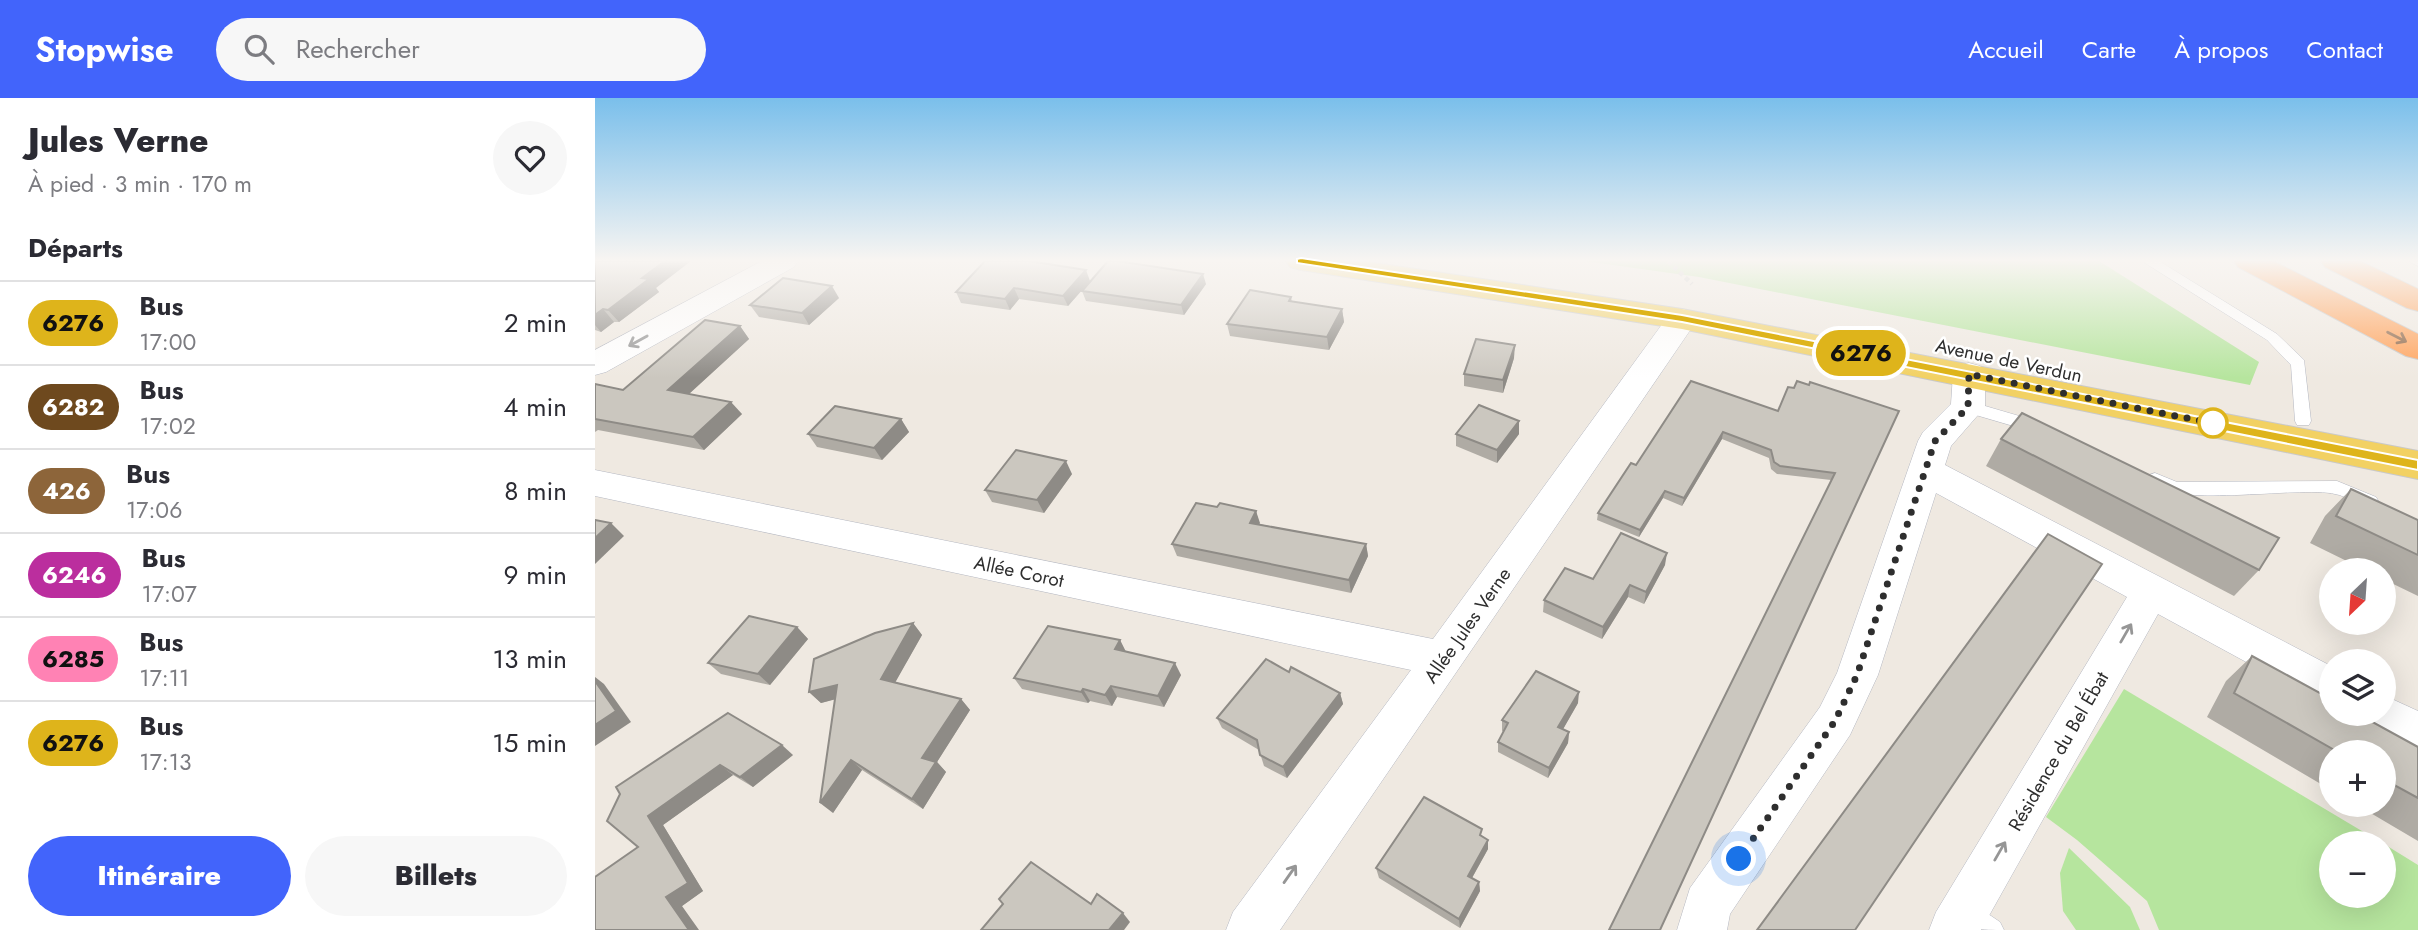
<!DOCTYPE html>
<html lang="fr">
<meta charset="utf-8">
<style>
:root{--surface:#fff;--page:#f7f7f7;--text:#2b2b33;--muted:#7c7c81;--line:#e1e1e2;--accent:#4264fb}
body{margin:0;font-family:Jost,sans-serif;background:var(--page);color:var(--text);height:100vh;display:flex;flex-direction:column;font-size:26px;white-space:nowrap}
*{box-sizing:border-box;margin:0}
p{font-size:23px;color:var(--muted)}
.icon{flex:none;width:38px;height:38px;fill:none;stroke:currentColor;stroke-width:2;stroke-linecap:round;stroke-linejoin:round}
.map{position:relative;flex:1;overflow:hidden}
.side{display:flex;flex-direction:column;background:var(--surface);width:595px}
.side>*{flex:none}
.badge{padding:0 14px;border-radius:23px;font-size:24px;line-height:46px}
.needle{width:46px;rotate:205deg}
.buttons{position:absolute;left:1724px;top:460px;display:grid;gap:14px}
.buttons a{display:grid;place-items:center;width:77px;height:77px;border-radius:50%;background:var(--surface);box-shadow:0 7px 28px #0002;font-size:35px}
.you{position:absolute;width:35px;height:35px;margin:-18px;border:5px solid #fff;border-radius:50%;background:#1a73e8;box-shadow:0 0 0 10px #1a73e833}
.map>.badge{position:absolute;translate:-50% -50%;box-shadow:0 0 0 4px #fff}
h2{padding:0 28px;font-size:26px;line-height:63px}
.round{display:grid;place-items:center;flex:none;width:74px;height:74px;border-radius:37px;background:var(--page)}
.head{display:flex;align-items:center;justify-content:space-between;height:119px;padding:0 28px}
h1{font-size:33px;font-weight:800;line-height:52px}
.primary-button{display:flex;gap:14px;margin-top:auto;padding:14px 28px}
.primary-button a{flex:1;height:80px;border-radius:42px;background:var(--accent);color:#fff;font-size:28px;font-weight:800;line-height:80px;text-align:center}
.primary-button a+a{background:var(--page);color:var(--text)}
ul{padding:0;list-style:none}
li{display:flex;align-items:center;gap:21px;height:84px;padding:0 28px;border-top:2px solid var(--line)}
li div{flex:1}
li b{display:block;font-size:26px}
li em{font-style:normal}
li .badge{min-width:77px;font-weight:700;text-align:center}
header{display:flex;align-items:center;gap:42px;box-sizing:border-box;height:98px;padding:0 35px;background:var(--accent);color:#fff}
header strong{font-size:33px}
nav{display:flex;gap:38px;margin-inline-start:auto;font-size:24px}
.search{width:490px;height:63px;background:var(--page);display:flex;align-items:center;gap:18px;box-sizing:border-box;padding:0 24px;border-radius:38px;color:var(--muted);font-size:26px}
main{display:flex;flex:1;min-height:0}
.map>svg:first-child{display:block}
.green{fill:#b6e59e}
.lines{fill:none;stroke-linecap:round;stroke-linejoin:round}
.service-casing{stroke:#b4b7c1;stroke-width:1}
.minor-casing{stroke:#b4b7c1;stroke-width:1}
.primary-casing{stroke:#c9c9c9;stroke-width:2}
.motorway-casing{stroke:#c9c9c9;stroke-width:2}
.path{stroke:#c9c9c9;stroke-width:4.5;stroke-dasharray:4.5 3.5;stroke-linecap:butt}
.service{fill:#fff;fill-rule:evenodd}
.minor{fill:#fff;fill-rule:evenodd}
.primary{fill:#f2d163;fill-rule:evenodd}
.motorway{fill:#ffa35c;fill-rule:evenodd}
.wall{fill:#afaba4}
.shaded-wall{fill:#8e8b86}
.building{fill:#cbc7bf;stroke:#8e8b86;stroke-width:2}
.oneway{stroke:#8c6343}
.oneway2{stroke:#969696}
.line{fill:#deb41b;stroke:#fff;stroke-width:2}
.walk{stroke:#2e2e2e;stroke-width:7;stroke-dasharray:0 12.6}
.stop-dot{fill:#fff;stroke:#deb41b;stroke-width:3.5}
.labels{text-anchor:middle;stroke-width:5;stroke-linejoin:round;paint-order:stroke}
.street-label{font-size:19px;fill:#2e2e2e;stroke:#fff}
</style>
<header>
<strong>Stopwise</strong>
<div class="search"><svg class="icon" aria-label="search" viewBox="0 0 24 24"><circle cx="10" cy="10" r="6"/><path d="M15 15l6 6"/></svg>Rechercher</div>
<nav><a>Accueil</a><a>Carte</a><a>À propos</a><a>Contact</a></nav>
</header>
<main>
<section class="side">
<div class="head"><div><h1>Jules Verne</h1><p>À pied · 3 min · 170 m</p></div><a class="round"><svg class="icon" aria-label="heart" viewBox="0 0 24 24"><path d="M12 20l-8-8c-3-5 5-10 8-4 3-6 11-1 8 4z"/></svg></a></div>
<h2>Départs</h2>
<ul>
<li><span class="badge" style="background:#deb41b;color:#111">6276</span><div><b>Bus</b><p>17:00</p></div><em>2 min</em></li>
<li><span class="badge" style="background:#6e491e;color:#fff">6282</span><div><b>Bus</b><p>17:02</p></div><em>4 min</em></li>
<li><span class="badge" style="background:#8d653a;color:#fff">426</span><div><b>Bus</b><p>17:06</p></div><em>8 min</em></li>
<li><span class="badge" style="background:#bb2e9e;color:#fff">6246</span><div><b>Bus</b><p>17:07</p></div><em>9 min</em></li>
<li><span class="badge" style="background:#ff82b4;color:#111">6285</span><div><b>Bus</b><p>17:11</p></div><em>13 min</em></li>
<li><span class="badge" style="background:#deb41b;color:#111">6276</span><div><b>Bus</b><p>17:13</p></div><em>15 min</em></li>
</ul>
<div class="primary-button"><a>Itinéraire</a><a>Billets</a></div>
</section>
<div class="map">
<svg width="1823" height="832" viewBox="0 0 1823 832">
<rect width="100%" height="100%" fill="#efe9e1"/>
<g class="green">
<polygon points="989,163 1504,163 1664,264 1655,287 1104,179"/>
<polygon points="1529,591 1787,745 1736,746 1736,798 1788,798 1789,746 1823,767 1823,832 1564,832 1552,803 1482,742 1451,719"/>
<polygon points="1474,750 1535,809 1545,832 1481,832 1468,813 1465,775"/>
</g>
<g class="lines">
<g class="service-casing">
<g id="service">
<polygon points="1547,163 1564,163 1682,236 1709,262 1716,323 1714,327 1702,327 1700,323 1696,267 1672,242"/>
<polygon points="1814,163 1823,163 1823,168"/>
<polygon points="1373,303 1448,325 1450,329 1442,335 1367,313 1365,309"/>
<path d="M1560 375 1582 384 1742 383 1781 399 1784 404 1781 409 1775 411C1763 407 1752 398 1740 396 1704 387 1570 413 1552 381L1554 377Z"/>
<path d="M1371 801 1405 824 1409 832C1388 832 1368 832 1359 813L1363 805Z"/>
</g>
</g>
<g class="minor-casing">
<g id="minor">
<polygon points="167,163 203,163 199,169 11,274 0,277 0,252"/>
<polygon points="1087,211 1098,214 1102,221 1098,228 685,832 631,832 638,814 816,572 0,398 0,372 838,541 1076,214"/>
<polygon points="1374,265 1385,268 1390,276 1390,309 1356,348 1350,367 1736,568 1736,607 1721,602 1563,516 1386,832 1334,832 1341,814 1532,499 1341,395 1283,577 1255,637 1135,816 1132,832 1082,832 1095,790 1225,609 1242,575 1323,343 1328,334 1356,306 1358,276 1363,268"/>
<polygon points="1788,597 1823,613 1823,655 1772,630 1766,616 1788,616"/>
</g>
</g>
<g class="primary-casing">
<polygon id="primary" points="691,163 768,163 1087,211 1823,353 1823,381 1087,231 706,172 695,169"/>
</g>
<g class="motorway-casing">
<g id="motorway">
<polygon points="1639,163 1678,163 1823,236 1823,261 1811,258 1643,169"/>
<polygon points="1726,163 1765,163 1823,191 1823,213 1812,210 1730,169"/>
</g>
</g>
<polyline class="path" points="1073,163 1097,186"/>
<use href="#service" class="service"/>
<use href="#minor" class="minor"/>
<use href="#primary" class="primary"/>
<use href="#motorway" class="motorway"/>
</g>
<g class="wall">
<polygon points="0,163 61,190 64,194 24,224 19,224 6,234 0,232"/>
<polygon points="495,183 473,208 424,201 415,212 366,205 361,194"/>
<polygon points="611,186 589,217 491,203 487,193"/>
<polygon points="696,199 697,204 747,211 749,224 734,252 635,238 632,226"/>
<polygon points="244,200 214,227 164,219 155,207"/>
<polygon points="145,228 154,241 94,296 147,316 109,352 3,332 0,334 0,286 28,292"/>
<polygon points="919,260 908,295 869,288 869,276"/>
<polygon points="1183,313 1304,313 1236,382 1182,376 1176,371 1174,360 1127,341 1087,408 1068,400 1044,439 1002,422 1003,415 1041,367"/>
<polygon points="306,321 314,334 287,362 222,349 213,336"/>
<polygon points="861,336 924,336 902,365 861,348"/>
<polygon points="1406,341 1664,472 1639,498 1391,368"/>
<polygon points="477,376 449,415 397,404 390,392"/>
<polygon points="1756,391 1823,422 1823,498 1788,481 1788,472 1770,472 1715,445 1730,418"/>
<polygon points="622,409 661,413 664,426 771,446 773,458 756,495 582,458 577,446"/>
<polygon points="1070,467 1049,506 1033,499 1007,541 948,514 949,502 998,481"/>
<polygon points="318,525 327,537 300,584 366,601 375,612 342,664 351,674 328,711 267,672 238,715 240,601 226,605 214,594"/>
<polygon points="202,529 213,541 175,587 126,576 113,565"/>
<polygon points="525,542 531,554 586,577 569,609 522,599 517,608 495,603 493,605 427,591 419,580"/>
<polygon points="1657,558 1823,649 1823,743 1762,707 1788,707 1788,654 1736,654 1736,692 1612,619 1631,583"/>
<polygon points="694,574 745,595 748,606 692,680 669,668 664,652 627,630 622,620"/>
<polygon points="983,605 968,631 974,634 973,645 953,680 903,654 903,644 909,634 907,633 907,622"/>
<polygon points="198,657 158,689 138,677 68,727 108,793 87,808 43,749 25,696 21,689"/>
<polygon points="887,739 893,751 877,780 884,784 885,793 865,830 784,780 781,770"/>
</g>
<g class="shaded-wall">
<polygon points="70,163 96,163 61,190 64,194 24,224 13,212 47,180"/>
<polygon points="491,172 495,183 473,208 468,198"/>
<polygon points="608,176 611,186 589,217 586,207"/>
<polygon points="237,188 244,200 214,227 207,215"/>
<polygon points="419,190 424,201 415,212 410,201"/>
<polygon points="8,211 19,224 6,234 0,227 0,217"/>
<polygon points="747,211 749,224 734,252 732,239"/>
<polygon points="145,228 154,241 84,305 73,292"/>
<polygon points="920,247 919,260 908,295 908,282"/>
<polygon points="136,304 147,316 109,352 98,339"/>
<polygon points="306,321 314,334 287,362 279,350"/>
<polygon points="924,323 924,336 902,365 902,352"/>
<polygon points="1128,334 1127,341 1087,408 1089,400"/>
<polygon points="471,363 477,376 449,415 442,402"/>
<polygon points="1070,393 1068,400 1044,439 1045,432"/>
<polygon points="661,413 665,425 659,437 655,425"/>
<polygon points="16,425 29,438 0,466 0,440"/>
<polygon points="771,446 773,458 756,495 754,482"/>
<polygon points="1072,455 1070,467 1049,506 1051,494"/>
<polygon points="1035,487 1033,499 1007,541 1008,529"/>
<polygon points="318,525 327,537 296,592 286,581"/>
<polygon points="202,529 213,541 175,587 163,576"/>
<polygon points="525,542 531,554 520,551"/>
<polygon points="580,565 586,577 569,609 563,598"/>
<polygon points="0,579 9,586 36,624 0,648"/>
<polygon points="242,587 253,598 226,605 214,594"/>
<polygon points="516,588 522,599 517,608 510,597"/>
<polygon points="488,591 495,603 493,605 486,594"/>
<polygon points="984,594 983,605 963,640 963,629"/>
<polygon points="745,595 748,606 692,680 688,669"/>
<polygon points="366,601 375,612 342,664 351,674 328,711 317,701 327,660"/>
<polygon points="974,634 973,645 953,680 954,670"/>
<polygon points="187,647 198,657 158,689 145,679"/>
<polygon points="256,662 267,672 238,715 225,705"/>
<polygon points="125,667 138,677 68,727 108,793 87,808 104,832 94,832 71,799 53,718"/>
<polygon points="893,742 893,751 873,787 873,778"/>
<polygon points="884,784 885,793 865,830 864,821"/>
<polygon points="528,815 535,824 529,832 514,832"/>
</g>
<g class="building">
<polygon points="0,163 70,163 47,180 54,181 13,212 8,211 0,217"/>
<polygon points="390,163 434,163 491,172 468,198 419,190 410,201 361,194"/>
<polygon points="513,163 522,163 608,176 586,207 487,193"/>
<polygon points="188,180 237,188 207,215 155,207"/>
<polygon points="655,192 696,199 694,203 747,211 732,239 632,226"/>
<polygon points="110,222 145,228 73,292 136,304 98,339 0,321 0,286 28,292"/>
<polygon points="881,241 920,247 908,282 869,276"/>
<polygon points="1096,283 1183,313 1193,289 1199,290 1202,283 1214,287 1215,284 1304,313 1065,832 1014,832 1240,375 1185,368 1179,364 1176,352 1128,334 1089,400 1070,393 1045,432 1003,415 1036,365 1041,367"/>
<polygon points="884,307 924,323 902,352 861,336"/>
<polygon points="240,308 306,321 279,350 213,336"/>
<polygon points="1427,315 1684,440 1664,472 1406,341"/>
<polygon points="421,352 471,363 442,402 390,392"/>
<polygon points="1756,391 1823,422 1823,457 1741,418"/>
<polygon points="601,405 622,409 625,405 661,413 655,425 771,446 754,482 577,446"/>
<polygon points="0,422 16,425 0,440"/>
<polygon points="1026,435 1072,455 1051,494 1035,487 1008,529 949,502 970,470 998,481"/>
<polygon points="1453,436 1507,466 1260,832 1162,832"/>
<polygon points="154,518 202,529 163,576 113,565"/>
<polygon points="318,525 286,581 366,601 327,660 341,664 317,701 256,662 225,705 242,587 214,594 219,561 280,535"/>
<polygon points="453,528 525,542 520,551 580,565 563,598 516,588 510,597 488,591 486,594 419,580"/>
<polygon points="1657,558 1736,601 1736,616 1763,616 1823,649 1823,700 1788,681 1788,654 1743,654 1639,595"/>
<polygon points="671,561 694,574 696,569 745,595 688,669 665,657 662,642 622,620"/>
<polygon points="941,573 984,594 963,629 974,634 954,670 903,644 913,625 907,622"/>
<polygon points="0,583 21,613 0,627"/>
<polygon points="133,615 187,647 145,679 125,667 53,718 93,785 71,799 94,832 0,832 0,779 43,749 12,723 25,696 21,689"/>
<polygon points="829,699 887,731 885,737 893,742 873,778 884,784 864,821 781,770"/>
<polygon points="436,764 496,806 502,796 528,815 514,832 386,832 408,806 404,801"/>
</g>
<defs><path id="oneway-shaft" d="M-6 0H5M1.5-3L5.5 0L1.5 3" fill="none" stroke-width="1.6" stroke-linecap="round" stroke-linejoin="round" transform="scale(1.75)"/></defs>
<use class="oneway" href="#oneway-shaft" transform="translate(1802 239) rotate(27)"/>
<g class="oneway2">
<use href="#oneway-shaft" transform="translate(43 243) rotate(151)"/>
<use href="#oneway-shaft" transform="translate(1531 535) rotate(-60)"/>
<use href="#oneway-shaft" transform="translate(1405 753) rotate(-60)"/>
<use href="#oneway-shaft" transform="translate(695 776) rotate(-55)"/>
</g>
<linearGradient id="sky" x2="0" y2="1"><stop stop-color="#7abfeb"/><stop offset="0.58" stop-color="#f8f5f2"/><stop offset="1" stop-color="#f8f5f2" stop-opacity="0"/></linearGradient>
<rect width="1823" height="280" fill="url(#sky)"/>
<polygon class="line" points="706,160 1087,217 1823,362 1823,372 1087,224 702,165 702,161"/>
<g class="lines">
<polyline class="walk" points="1144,761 1240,623 1262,577 1340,343 1373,309 1374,276 1626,327 1618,325"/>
</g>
<circle class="stop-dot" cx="1618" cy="325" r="14"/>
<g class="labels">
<g class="street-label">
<text transform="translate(1414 262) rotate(12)" y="7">Avenue de Verdun</text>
<text transform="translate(424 473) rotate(12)" y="7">Allée Corot</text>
<text transform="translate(872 527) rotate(-55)" y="7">Allée Jules Verne</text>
<text transform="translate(1463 653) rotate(-60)" y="7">Résidence du Bel Ébat</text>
</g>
</g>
</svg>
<div class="buttons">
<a><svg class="needle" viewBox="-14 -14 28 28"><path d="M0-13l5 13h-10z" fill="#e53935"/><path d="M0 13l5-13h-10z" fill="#7c7c81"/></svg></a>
<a><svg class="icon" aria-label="layers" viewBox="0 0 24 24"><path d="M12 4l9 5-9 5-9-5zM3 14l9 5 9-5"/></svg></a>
<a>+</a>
<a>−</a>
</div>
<div class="you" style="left:1144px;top:761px"></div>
<b class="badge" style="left:1266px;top:255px;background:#deb41b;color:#111">6276</b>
</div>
</main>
